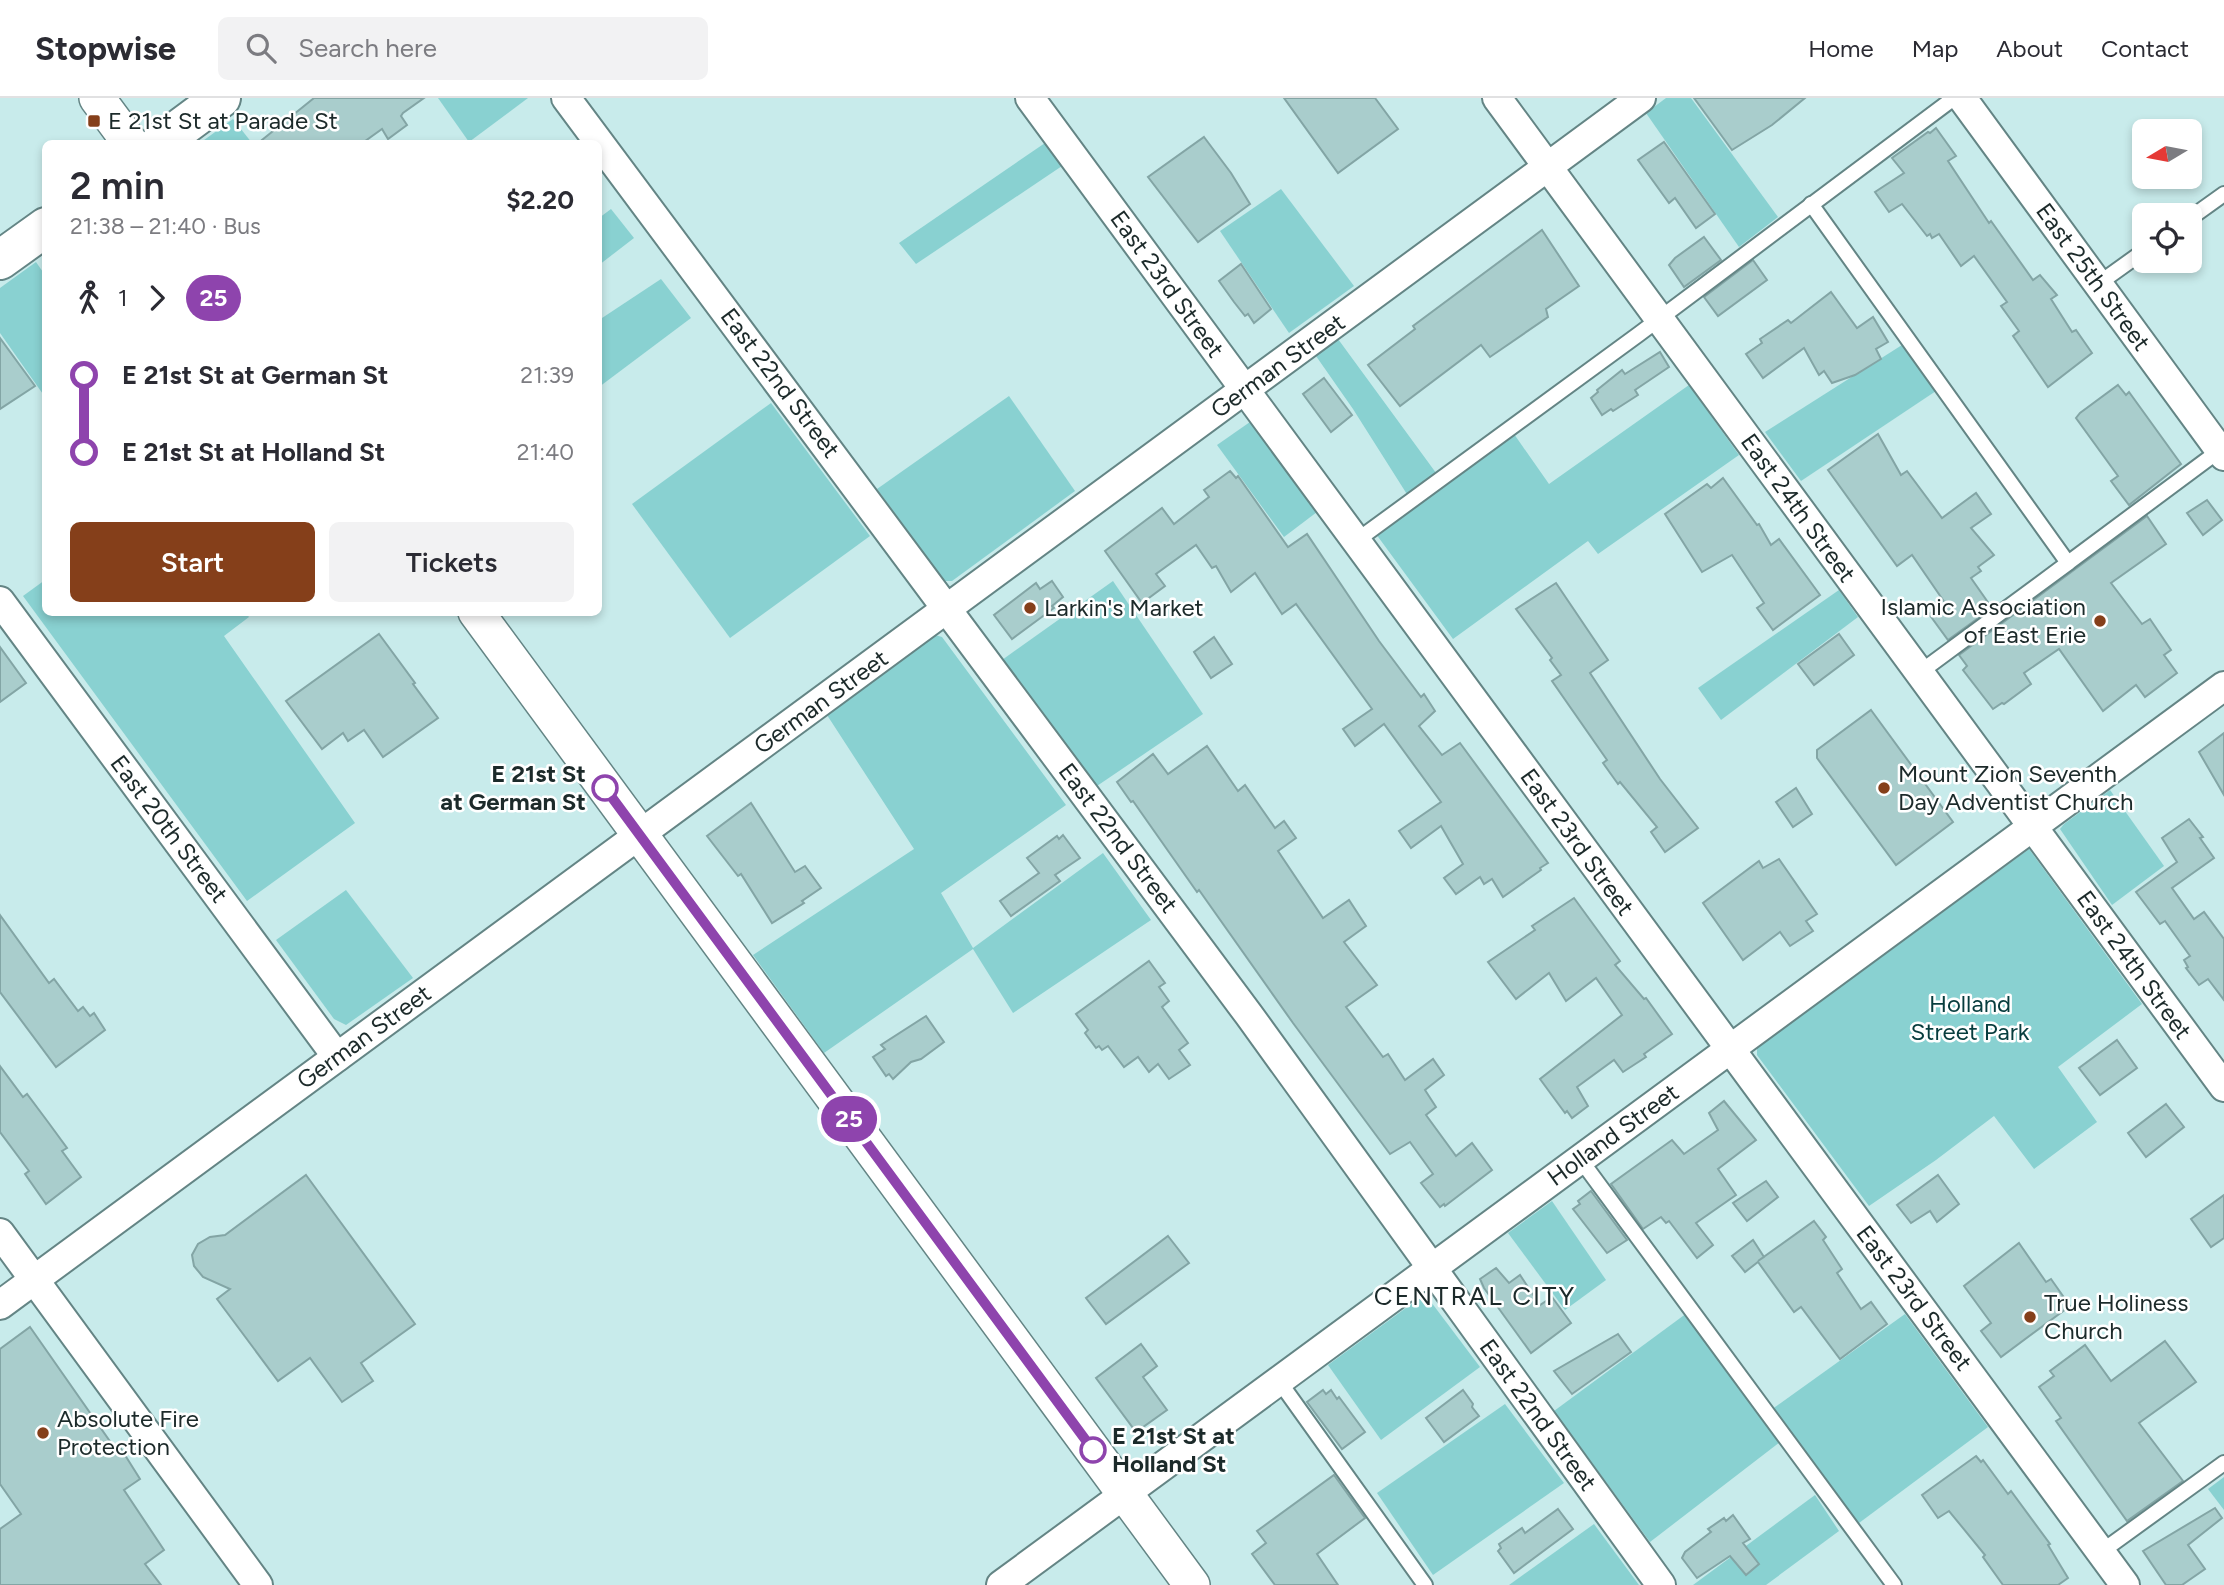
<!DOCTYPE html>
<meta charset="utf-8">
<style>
:root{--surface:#fff;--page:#f2f2f3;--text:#2b2b33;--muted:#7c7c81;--line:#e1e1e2;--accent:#853f1a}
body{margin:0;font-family:Figtree,sans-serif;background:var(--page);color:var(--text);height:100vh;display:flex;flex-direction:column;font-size:26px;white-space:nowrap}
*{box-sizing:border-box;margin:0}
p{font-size:23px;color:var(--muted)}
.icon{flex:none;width:38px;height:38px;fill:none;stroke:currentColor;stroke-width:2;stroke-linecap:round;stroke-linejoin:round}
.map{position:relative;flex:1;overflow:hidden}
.panel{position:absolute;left:42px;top:42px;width:560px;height:476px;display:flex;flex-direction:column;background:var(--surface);border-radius:10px;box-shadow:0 4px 10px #0003}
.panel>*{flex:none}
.badge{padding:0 14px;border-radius:23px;font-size:24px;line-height:46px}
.needle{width:46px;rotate:260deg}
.tools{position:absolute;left:2132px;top:21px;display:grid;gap:14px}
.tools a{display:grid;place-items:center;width:70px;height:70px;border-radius:10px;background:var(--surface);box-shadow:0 4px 10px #0003;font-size:35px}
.map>.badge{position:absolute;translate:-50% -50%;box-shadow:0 0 0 4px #fff}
.legs{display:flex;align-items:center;gap:10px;height:77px;padding:0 28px;font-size:23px}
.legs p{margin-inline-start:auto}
.overview{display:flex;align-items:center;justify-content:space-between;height:119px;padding:0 28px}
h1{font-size:38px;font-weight:600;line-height:52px}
.primary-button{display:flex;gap:14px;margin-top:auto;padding:14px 28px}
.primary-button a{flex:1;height:80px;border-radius:10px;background:var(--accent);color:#fff;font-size:28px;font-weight:600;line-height:80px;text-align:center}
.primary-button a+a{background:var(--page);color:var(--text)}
ul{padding:0 28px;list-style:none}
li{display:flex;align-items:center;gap:24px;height:77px;font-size:26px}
li i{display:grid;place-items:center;width:10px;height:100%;margin:0 9px;background:currentColor}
li i::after{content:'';width:18px;height:18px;margin:-9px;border:5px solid;border-radius:50%;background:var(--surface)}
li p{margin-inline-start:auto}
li:first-child i{background:linear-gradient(#0000 50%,currentColor 0)}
li:last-child i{background:linear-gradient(currentColor 50%,#0000 0)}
header{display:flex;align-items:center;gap:42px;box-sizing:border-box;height:98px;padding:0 35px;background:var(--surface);border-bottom:2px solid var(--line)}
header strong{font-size:33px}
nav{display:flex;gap:38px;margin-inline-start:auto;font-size:24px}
.search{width:490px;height:63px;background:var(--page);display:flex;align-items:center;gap:18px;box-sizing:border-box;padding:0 24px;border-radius:10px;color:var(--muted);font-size:26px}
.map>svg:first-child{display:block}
.green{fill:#89d1d1}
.building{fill:#a9cdcc;stroke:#83a5a5;stroke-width:2}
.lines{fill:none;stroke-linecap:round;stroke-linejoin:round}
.service-casing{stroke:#648585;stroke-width:18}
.minor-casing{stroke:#648585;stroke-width:32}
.tertiary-casing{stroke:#648585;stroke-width:38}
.secondary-casing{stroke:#648585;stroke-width:42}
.service{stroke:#fff;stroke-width:14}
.minor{stroke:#fff;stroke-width:28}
.tertiary{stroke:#fff;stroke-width:35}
.secondary{stroke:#fff;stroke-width:38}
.line-1-casing{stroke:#fff;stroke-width:16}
.line-1{stroke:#8e44ad;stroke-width:10}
.poi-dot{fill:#853f1a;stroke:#fff;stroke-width:2.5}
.stop-1-dot{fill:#fff;stroke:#8e44ad;stroke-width:3.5}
.labels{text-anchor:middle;stroke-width:5;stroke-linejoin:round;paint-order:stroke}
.poi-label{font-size:24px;fill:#1c2a2a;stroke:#fff;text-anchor:start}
.street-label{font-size:24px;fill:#1c2a2a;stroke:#fff}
.stop-label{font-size:24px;font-weight:bold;fill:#1c2a2a;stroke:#fff;text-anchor:end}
.park-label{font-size:24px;fill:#073d3e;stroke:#fff}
.neighbourhood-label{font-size:26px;letter-spacing:2px;fill:#1c2a2a;stroke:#fff}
</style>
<header>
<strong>Stopwise</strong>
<div class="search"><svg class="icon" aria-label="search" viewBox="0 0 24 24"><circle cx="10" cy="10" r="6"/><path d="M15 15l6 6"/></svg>Search here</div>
<nav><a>Home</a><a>Map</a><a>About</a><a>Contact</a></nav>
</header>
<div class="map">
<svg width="2224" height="1487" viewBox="0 0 2224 1487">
<rect width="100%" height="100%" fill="#c8ebeb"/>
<g class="green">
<polygon points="438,0 528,0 469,44"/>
<polygon points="1666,0 1691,0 1778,119 1739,149 1646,15"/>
<polygon points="233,21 252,45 200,45"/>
<polygon points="1045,45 1062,68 916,166 899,145"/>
<polygon points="1281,91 1354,188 1289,235 1220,133"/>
<polygon points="611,111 634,140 599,167 599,120"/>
<polygon points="36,164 45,177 45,299 0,235 0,190"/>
<polygon points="661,181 691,220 599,289 599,222"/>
<polygon points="1338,241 1439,379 1410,401 1353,311 1316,258"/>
<polygon points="1902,247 1936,293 1801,383 1765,334"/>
<polygon points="1689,287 1739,357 1598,456 1588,443 1453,541 1376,436 1514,336 1549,386"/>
<polygon points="1009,298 1075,393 952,483 944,483 877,391"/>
<polygon points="771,305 870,438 730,540 632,406"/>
<polygon points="1250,324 1317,414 1284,439 1217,347"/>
<polygon points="45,482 46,514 246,515 249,519 224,538 355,725 247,803 23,498"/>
<polygon points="1113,483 1203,616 1094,690 1002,562"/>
<polygon points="1839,492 1858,519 1721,622 1698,590"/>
<polygon points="935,537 942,539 1066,707 941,795 973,850 1103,755 1151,822 1013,915 973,851 824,955 753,857 914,751 827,617"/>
<polygon points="2110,692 2164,768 2112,807 2060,731 2064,726"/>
<polygon points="2029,751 2142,906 2058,969 2097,1024 2034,1071 1994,1018 1936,1062 1869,1108 1757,957 1757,950"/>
<polygon points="346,792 413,880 346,927 334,921 276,842"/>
<polygon points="1552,1103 1606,1182 1565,1212 1508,1135"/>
<polygon points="1425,1196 1480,1269 1381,1342 1328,1267"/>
<polygon points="1687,1215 1780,1344 1650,1444 1554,1313"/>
<polygon points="1905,1216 1988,1329 1855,1428 1771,1312"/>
<polygon points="1505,1306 1564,1385 1433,1477 1377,1395"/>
<polygon points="2224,1379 2224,1412 2208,1391"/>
<polygon points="1815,1397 1839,1433 1766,1487 1693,1487"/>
<polygon points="1594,1426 1639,1487 1509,1487"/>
</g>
<g class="building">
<polygon points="314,0 424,0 403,15 401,18 407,27 388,41 382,31 361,46 257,46"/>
<polygon points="1284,0 1375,0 1398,31 1338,75"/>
<polygon points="1694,0 1805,0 1772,27 1732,52"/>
<polygon points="1936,30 1956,58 1948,63 1989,125 1991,123 2033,182 2040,177 2057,197 2051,201 2072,234 2076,232 2092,255 2048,289 2013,238 2019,233 2001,208 2007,204 1974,158 1961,168 1939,136 1932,140 1930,136 1927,138 1902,106 1889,114 1875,94 1904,75 1892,60 1928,34 1930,35"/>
<polygon points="1204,39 1231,75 1250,106 1198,144 1148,79"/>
<polygon points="1664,44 1715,116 1696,130 1675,100 1669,105 1638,62"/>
<polygon points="1542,132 1579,188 1546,211 1548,219 1490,259 1481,247 1400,308 1368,267 1415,231 1413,228"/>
<polygon points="1704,139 1721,162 1684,189 1669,167 1675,160"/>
<polygon points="1753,162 1767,182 1718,218 1704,199"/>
<polygon points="1241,166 1271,211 1254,225 1248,216 1245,218 1234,204 1219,183"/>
<polygon points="1831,194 1857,230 1873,219 1888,244 1876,251 1881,261 1855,277 1832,285 1824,273 1819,277 1804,250 1763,280 1746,256 1762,245 1760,241 1788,222 1791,225"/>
<polygon points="0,240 35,288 0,311"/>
<polygon points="1660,254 1669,269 1635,292 1638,297 1613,313 1611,311 1602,317 1591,300 1598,294 1597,292 1622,272 1625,276"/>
<polygon points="1324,280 1352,317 1331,334 1303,296"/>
<polygon points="2118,287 2126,297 2129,294 2181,366 2129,407 2111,383 2118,378 2076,320 2080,315"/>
<polygon points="1878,336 1901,377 1907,373 1942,420 1976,395 1991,416 1971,430 1994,457 1978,469 1981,473 1971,480 1992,510 1948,542 1929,516 1945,505 1912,457 1897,468 1828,372"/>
<polygon points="1230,373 1236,380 1238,378 1288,449 1307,436 1379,543 1421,599 1424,596 1435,613 1419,628 1442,657 1460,645 1548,765 1540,770 1541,772 1503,799 1492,781 1484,786 1480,779 1456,796 1444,780 1463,766 1441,728 1411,750 1399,733 1441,704 1384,626 1355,648 1343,631 1372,611 1296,506 1282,516 1255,475 1231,494 1216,468 1212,470 1196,447 1156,476 1165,488 1142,505 1105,453 1162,410 1174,426 1209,399 1204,392"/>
<polygon points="1723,380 1757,427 1759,426 1771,447 1779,441 1820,497 1773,532 1757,510 1764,505 1732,457 1702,474 1665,416 1707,386 1711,390"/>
<polygon points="2207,402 2222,422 2203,437 2187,415"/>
<polygon points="2147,418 2166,446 2111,485 2142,526 2150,521 2171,552 2164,557 2177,575 2145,599 2136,587 2103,613 2059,551 2024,575 2031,586 2004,606 2002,605 1993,611 1963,572 1967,568 1959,557"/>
<polygon points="1052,483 1063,499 1052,508 1054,510 1012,541 994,517 1036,485 1040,491"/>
<polygon points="1556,485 1608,562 1590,575 1660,681 1698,730 1665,754 1651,734 1657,729 1620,684 1618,686 1603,665 1607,662 1552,583 1561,577 1550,562 1552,560 1516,511"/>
<polygon points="379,536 415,585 413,586 438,620 383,659 364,632 348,643 343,635 322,651 286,603"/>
<polygon points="1839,536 1854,557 1814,587 1798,566"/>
<polygon points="1214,539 1232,566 1211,580 1194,554"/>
<polygon points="0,549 26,585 0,604"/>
<polygon points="1871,612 1953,724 1896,767 1817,660 1817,652"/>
<polygon points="2224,635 2224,697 2199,654"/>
<polygon points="1207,648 1238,693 1245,687 1275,730 1284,723 1296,740 1278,753 1323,820 1349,802 1366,828 1344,844 1377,887 1346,909 1383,959 1388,956 1405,982 1433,961 1444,977 1425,992 1436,1009 1426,1017 1456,1058 1472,1045 1492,1072 1445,1108 1444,1106 1440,1109 1421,1085 1433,1076 1410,1044 1390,1056 1293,925 1199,792 1197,794 1133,703 1131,704 1117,684 1153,656 1168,676"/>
<polygon points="1796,690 1812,716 1793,729 1776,704"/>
<polygon points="751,705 795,774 805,768 821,790 802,803 804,805 772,825 741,776 738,778 707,738"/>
<polygon points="2189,721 2203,739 2200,740 2214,760 2172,790 2194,821 2204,814 2224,841 2224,902 2208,881 2199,887 2186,870 2188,869 2184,862 2190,858 2165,823 2160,826 2136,794 2177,764 2162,740"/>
<polygon points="1063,737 1080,760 1055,777 1060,783 1011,818 1000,803 1039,775 1027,760 1057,738 1059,741"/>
<polygon points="1779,761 1817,816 1806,823 1813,833 1790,848 1780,834 1743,862 1703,805 1759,763 1763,770"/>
<polygon points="1574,800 1620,863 1615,867 1644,901 1646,900 1672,936 1644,956 1646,959 1623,974 1614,962 1577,989 1588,1008 1572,1020 1567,1013 1565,1015 1540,981 1622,917 1596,880 1566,903 1549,875 1516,901 1488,864 1535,832 1532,828"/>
<polygon points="0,817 49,885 54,881 78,913 83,909 90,918 94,915 105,932 56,969 0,894"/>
<polygon points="1149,863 1165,885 1159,889 1169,903 1162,909 1188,945 1179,952 1190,967 1169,981 1158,966 1149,974 1138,959 1124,969 1108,948 1102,952 1099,948 1096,950 1085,935 1088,932 1076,916"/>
<polygon points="926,918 944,944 921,961 911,964 893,981 889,976 886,978 873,959 885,951 881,947"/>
<polygon points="2117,942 2137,970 2100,997 2079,970"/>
<polygon points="0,968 23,999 27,996 48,1024 67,1050 62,1053 81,1079 46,1106 25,1076 29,1073 0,1034"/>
<polygon points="1724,1003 1756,1042 1718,1071 1736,1097 1696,1125 1713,1147 1697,1160 1669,1123 1666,1125 1661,1119 1643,1131 1611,1086 1672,1042 1684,1056 1718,1032 1709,1015"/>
<polygon points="2166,1006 2184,1029 2146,1059 2128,1035"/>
<polygon points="306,1077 415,1226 361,1265 373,1283 342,1304 310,1260 278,1283 217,1201 230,1191 203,1179 194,1168 192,1157 198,1146 210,1139 225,1137"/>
<polygon points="1938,1077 1959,1106 1937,1124 1930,1113 1911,1125 1897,1107"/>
<polygon points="1766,1083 1778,1099 1747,1123 1733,1105"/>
<polygon points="1591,1093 1627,1142 1607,1155 1573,1111 1580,1106 1578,1103"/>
<polygon points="2224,1097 2224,1140 2211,1149 2191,1121"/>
<polygon points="1814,1123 1826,1139 1823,1142 1842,1171 1837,1175 1861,1211 1871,1204 1887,1226 1840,1261 1801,1209 1794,1214 1758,1164 1745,1174 1732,1158 1753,1142 1764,1159 1758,1163"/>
<polygon points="1168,1138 1189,1165 1106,1226 1086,1200"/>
<polygon points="2019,1145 2046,1184 2051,1181 2070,1208 2001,1259 1981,1233 1991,1225 1964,1188"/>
<polygon points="1496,1170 1509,1185 1520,1177 1540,1207 1552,1199 1571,1225 1531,1255 1484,1190 1480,1181"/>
<polygon points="30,1229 114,1349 118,1346 140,1381 124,1392 164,1452 145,1466 161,1487 0,1487 0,1431 21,1416 0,1386 0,1251"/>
<polygon points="1618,1236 1631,1254 1572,1296 1554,1273"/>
<polygon points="2165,1243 2196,1284 2139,1325 2183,1383 2127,1423 2056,1323 2061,1320 2039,1289 2054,1278 2050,1273 2085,1247 2111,1283"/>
<polygon points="1141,1246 1157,1268 1143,1279 1167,1312 1136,1334 1096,1280"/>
<polygon points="1323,1292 1326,1296 1331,1292 1337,1301 1339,1299 1365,1334 1342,1351 1307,1304"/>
<polygon points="1463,1292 1473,1306 1472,1309 1479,1318 1444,1344 1426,1320"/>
<polygon points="1976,1358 1981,1364 1983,1362 2008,1396 2011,1393 2050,1446 2048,1447 2068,1480 2058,1487 2003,1487 1983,1459 1985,1457 1949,1413 1938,1420 1922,1397"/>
<polygon points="1334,1377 1365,1420 1317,1456 1338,1487 1275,1487 1252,1456 1266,1445 1257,1433"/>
<polygon points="2215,1410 2222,1420 2188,1447 2205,1471 2182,1487 2166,1487 2143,1453"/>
<polygon points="1558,1411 1573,1431 1514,1475 1498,1453 1501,1450 1499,1446 1522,1430 1525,1435"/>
<polygon points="1733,1417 1750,1441 1743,1445 1759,1466 1746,1477 1730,1458 1697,1480 1682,1460 1685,1454 1711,1434 1708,1431 1724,1420 1726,1423"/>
</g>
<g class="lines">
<g class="service-casing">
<g id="service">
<polyline points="1811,106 2068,465 1919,575"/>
<polyline points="2189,121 2224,96"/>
<polyline points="2098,186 2144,153"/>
<polyline points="1356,443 1639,236 1954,0"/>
<polyline points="2068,465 2220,352"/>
<polyline points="1580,1061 1894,1487"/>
<polyline points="1279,1283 1425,1487"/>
<polyline points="2101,1454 2224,1365"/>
</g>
</g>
<g class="minor-casing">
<g id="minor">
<polyline points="566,0 1249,917 1661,1487"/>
<polyline points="1030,0 2125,1487"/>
<polyline points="1497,0 2224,989"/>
<polyline points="1962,0 2224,358"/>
<polyline points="0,503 337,959"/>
<polyline points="0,1135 258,1487"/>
<polyline points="0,1207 1641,0"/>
<polyline points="1001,1487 2224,588"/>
</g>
</g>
<g class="tertiary-casing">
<g id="tertiary">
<polyline points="97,0 131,46"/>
<polyline points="476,514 1192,1487"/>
</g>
</g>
<g class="secondary-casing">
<g id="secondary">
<polyline points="159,46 221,0"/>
<polyline points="0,162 46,129"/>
</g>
</g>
<use href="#service" class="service"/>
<use href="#minor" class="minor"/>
<use href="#tertiary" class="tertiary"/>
<use href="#secondary" class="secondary"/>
</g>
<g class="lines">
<g class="line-1-casing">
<polyline id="line-1" points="605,690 1093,1352"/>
</g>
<use href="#line-1" class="line-1"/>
</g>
<g class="poi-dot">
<rect x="87" y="16" width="14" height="14" rx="3.5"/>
<circle cx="1030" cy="510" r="7"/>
<circle cx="2100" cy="523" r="7"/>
<circle cx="1884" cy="690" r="7"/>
<circle cx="2030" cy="1219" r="7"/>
<circle cx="43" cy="1335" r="7"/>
</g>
<g class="stop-1-dot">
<circle cx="605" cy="690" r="12"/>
<circle cx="1093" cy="1352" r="12"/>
</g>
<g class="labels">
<g class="poi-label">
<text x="108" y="31">E 21st St at Parade St</text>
<text x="2086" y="517" text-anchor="end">Islamic Association<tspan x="2086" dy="28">of East Erie</tspan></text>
<text x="1044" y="518">Larkin's Market</text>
<text x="1898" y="684">Mount Zion Seventh<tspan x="1898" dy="28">Day Adventist Church</tspan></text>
<text x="2044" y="1213">True Holiness<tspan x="2044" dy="28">Church</tspan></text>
<text x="57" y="1329">Absolute Fire<tspan x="57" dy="28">Protection</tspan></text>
</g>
<g class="street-label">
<text transform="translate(2093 179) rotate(54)" y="8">East 25th Street</text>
<text transform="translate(1167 186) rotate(54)" y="8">East 23rd Street</text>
<text transform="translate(1278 268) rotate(-36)" y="8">German Street</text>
<text transform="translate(780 285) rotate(53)" y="8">East 22nd Street</text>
<text transform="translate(1798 410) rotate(54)" y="8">East 24th Street</text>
<text transform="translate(821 604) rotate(-36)" y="8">German Street</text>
<text transform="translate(169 731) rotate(53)" y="8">East 20th Street</text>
<text transform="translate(1118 740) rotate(53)" y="8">East 22nd Street</text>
<text transform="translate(1577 744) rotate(54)" y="8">East 23rd Street</text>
<text transform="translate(2134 867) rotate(54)" y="8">East 24th Street</text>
<text transform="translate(364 939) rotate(-36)" y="8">German Street</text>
<text transform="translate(1613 1037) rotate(-36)" y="8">Holland Street</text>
<text transform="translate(1914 1200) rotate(53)" y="8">East 23rd Street</text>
<text transform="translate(1538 1317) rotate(54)" y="8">East 22nd Street</text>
</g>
<g class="stop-label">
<text x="586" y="684">E 21st St<tspan x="586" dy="28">at German St</tspan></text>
<text x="1112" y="1346" text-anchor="start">E 21st St at<tspan x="1112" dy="28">Holland St</tspan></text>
</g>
<g class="park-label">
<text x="1970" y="914">Holland<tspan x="1970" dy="28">Street Park</tspan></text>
</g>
<g class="neighbourhood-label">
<text x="1475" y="1207">CENTRAL CITY</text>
</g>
</g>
</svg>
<div class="tools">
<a><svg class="needle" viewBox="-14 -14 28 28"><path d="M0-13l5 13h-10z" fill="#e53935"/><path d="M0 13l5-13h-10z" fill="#7c7c81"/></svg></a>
<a><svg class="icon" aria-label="locate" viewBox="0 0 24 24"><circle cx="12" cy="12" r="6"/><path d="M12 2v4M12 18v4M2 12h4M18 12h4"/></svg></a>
</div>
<b class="badge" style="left:849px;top:1021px;background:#8e44ad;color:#fff">25</b>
<section class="panel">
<div class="overview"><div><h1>2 min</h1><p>21:38 – 21:40 · Bus</p></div><b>$2.20</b></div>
<div class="legs"><svg class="icon" aria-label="walk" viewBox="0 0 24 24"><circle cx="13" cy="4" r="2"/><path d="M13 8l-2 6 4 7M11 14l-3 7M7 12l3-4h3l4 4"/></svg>1<svg class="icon" aria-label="forward" viewBox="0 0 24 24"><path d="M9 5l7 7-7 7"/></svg><b class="badge" style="background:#8e44ad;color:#fff">25</b></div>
<ul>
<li><i style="color:#8e44ad"></i><b>E 21st St at German St</b><p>21:39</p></li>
<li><i style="color:#8e44ad"></i><b>E 21st St at Holland St</b><p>21:40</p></li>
</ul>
<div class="primary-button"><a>Start</a><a>Tickets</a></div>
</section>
</div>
